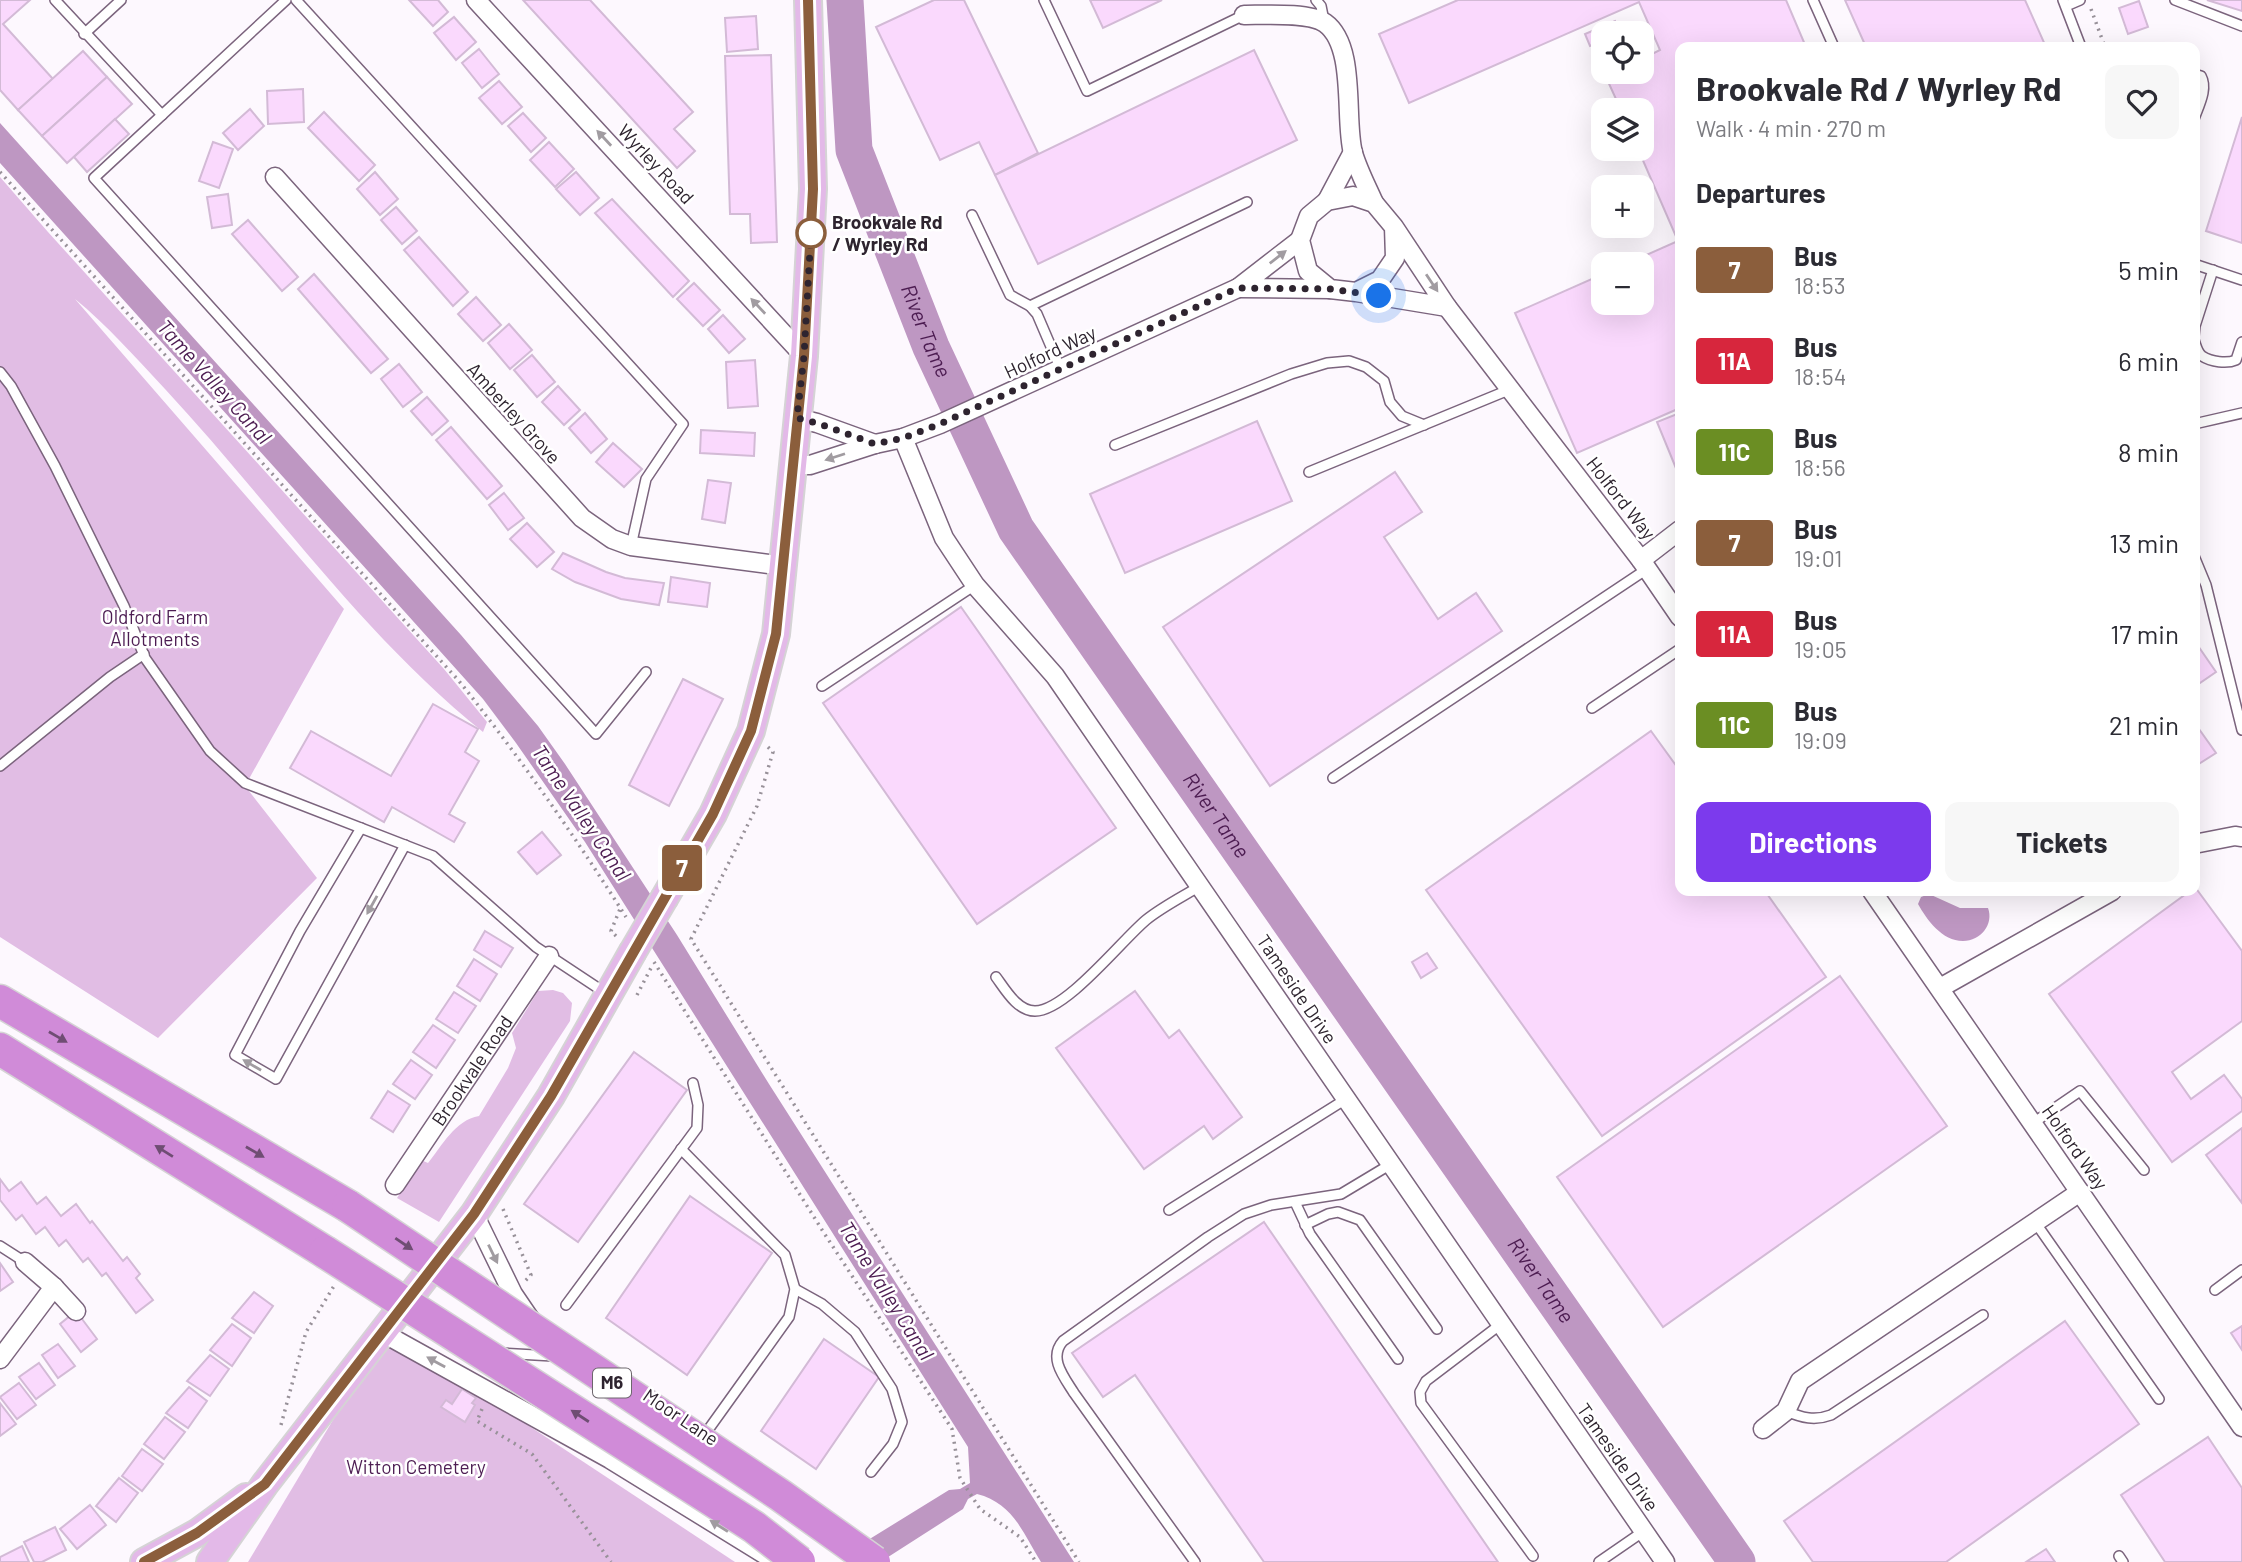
<!DOCTYPE html>
<meta charset="utf-8">
<style>
:root{--surface:#fff;--page:#f7f7f7;--text:#2b2b33;--muted:#7c7c81;--accent:#7c3aed}
body{margin:0;font-family:Barlow,sans-serif;background:var(--page);color:var(--text);height:100vh;display:flex;flex-direction:column;font-size:26px;white-space:nowrap}
*{box-sizing:border-box;margin:0}
p{font-size:23px;color:var(--muted)}
.icon{flex:none;width:38px;height:38px;fill:none;stroke:currentColor;stroke-width:2;stroke-linecap:round;stroke-linejoin:round}
.map{position:relative;flex:1;overflow:hidden}
.details{position:absolute;left:1675px;top:42px;width:525px;height:854px;display:flex;flex-direction:column;background:var(--surface);border-radius:14px;box-shadow:0 7px 28px #0002}
.details>*{flex:none}
.badge{padding:0 14px;border-radius:5px;font-size:24px;line-height:46px}
.buttons{position:absolute;left:1591px;top:21px;display:grid;gap:14px}
.buttons a{display:grid;place-items:center;width:63px;height:63px;border-radius:14px;background:var(--surface);box-shadow:0 7px 28px #0002;font-size:35px}
.you{position:absolute;width:35px;height:35px;margin:-18px;border:5px solid #fff;border-radius:50%;background:#1a73e8;box-shadow:0 0 0 10px #1a73e833}
.map>.badge{position:absolute;translate:-50% -50%;box-shadow:0 0 0 4px #fff}
h2{padding:0 21px;font-size:26px;line-height:63px}
.round{display:grid;place-items:center;flex:none;width:74px;height:74px;border-radius:14px;background:var(--page)}
.headline{display:flex;align-items:center;justify-content:space-between;height:119px;padding:0 21px}
h1{font-size:33px;font-weight:700;line-height:52px}
.action{display:flex;gap:14px;margin-top:auto;padding:14px 21px}
.action a{flex:1;height:80px;border-radius:14px;background:var(--accent);color:#fff;font-size:28px;font-weight:700;line-height:80px;text-align:center}
.action a+a{background:var(--page);color:var(--text)}
ul{padding:0;list-style:none}
li{display:flex;align-items:center;gap:21px;height:91px;padding:0 21px}
li div{flex:1}
li b{display:block;font-size:26px}
li em{font-style:normal}
li .badge{min-width:77px;font-weight:700;text-align:center}
.map>svg:first-child{display:block}
.green{fill:#e1bde4}
.water{fill:#be97c2}
.lines{fill:none;stroke-linecap:round;stroke-linejoin:round}
.river{stroke:#be97c2;stroke-width:37}
.building{fill:#fad9fd;stroke:#d3bad6;stroke-width:2}
.lane-casing{stroke:#7b647d;stroke-width:12}
.street-casing{stroke:#7b647d;stroke-width:21}
.primary-casing{stroke:#d5d3d5;stroke-width:30}
.highway-casing{stroke:#d5d3d5;stroke-width:35}
.path{stroke:#989199;stroke-width:3.5;stroke-dasharray:2 5;stroke-linecap:butt}
.lane{stroke:#fff;stroke-width:9}
.street{stroke:#fff;stroke-width:18}
.primary{stroke:#e3b9e8;stroke-width:26}
.highway{stroke:#d08bd8;stroke-width:32}
.primary-bridge-casing{stroke:#d5d3d5;stroke-width:30;stroke-linecap:butt}
.highway-bridge-casing{stroke:#d5d3d5;stroke-width:35;stroke-linecap:butt}
.path-bridge{stroke:#989199;stroke-width:3.5;stroke-dasharray:2 5;stroke-linecap:butt}
.primary-bridge{stroke:#e3b9e8;stroke-width:26}
.highway-bridge{stroke:#d08bd8;stroke-width:32}
.oneway{fill:#a19ca1}
.oneway2{fill:#6f4d73}
.line-casing{stroke:#fff;stroke-width:16}
.line{stroke:#8b5e3c;stroke-width:10}
.walk{stroke:#2e242f;stroke-width:7;stroke-dasharray:0 12.6}
.stop-dot{fill:#fff;stroke:#8b5e3c;stroke-width:3.5}
.labels{text-anchor:middle;stroke-width:5;stroke-linejoin:round;paint-order:stroke}
.shield{fill:#fff;stroke:#6d666d;stroke-width:2}
.shield-label{font-size:18px;font-weight:bold;fill:#2e242f}
.street-label{font-size:19px;fill:#2e242f;stroke:#fff}
.stop-label{font-size:19px;font-weight:bold;fill:#2e242f;stroke:#fff;text-anchor:start}
.park-label{font-size:19px;fill:#4d1d53;stroke:#fff}
.water-label{font-size:21px;font-style:italic;fill:#4c1c51;stroke:#fff}
</style>
<div class="map">
<svg width="2242" height="1562" viewBox="0 0 2242 1562">
<rect width="100%" height="100%" fill="#fdf8fe"/>
<g class="green">
<path d="M0 177 48 232 444 669 487 722 483 732C362 635 270 502 165 389 137 359 106 324 75 299L344 609 245 786 317 878 158 1038 0 937Z"/>
<path d="M553 990 563 993 572 1003 570 1021 439 1222 397 1198 421 1160 428 1163C442 1146 455 1120 479 1116L508 1068 516 1048 512 1033 538 991Z"/>
<polygon points="385,1340 452,1375 735,1562 248,1562 333,1420"/>
</g>
<g class="water">
<path d="M0 123 461 635 538 726 565 764 677 935 769 1084 1074 1562H1041C1023 1533 1013 1503 977 1494L968 1499 963 1509 885 1559 868 1540 949 1490 960 1489 970 1483 968 1447 585 842 516 743 483 699 404 611 0 163Z"/>
<path d="M1929 894 1960 908H1988C1994 924 1981 941 1963 941 1942 941 1927 920 1918 904L1921 897Z"/>
</g>
<g class="lines">
<path class="river" id="s1" d="M845 0 854 150 931 347 1016 529 1737 1562"/>
</g>
<g class="building">
<polygon points="0,0 30,0 3,24 53,79 18,110 0,90"/>
<polygon points="409,0 438,0 448,12 433,26"/>
<polygon points="523,0 590,0 693,112 674,129 695,151 677,168"/>
<polygon points="934,0 964,0 1038,153 995,175 979,142 940,160 876,27"/>
<polygon points="1090,0 1162,0 1103,28"/>
<polygon points="1458,0 1786,0 1806,47 1680,47 1680,408 1577,453 1515,313 1603,274 1603,303 1642,303 1642,264 1626,264 1678,241 1638,149 1642,149 1642,110 1621,110 1605,75 1612,72 1642,72 1642,59 1660,50 1639,2 1409,103 1379,34"/>
<polygon points="1845,0 2025,0 2046,47 1866,47"/>
<polygon points="2207,0 2242,0 2242,11"/>
<polygon points="2139,1 2148,27 2128,34 2119,8"/>
<polygon points="756,16 758,49 727,52 725,18"/>
<polygon points="454,17 476,42 456,60 434,33"/>
<polygon points="1615,21 1620,33 1603,33 1603,41 1590,46 1585,34"/>
<polygon points="479,49 499,74 482,88 462,63"/>
<polygon points="1254,50 1297,140 1038,264 995,175"/>
<polygon points="83,51 107,77 42,136 18,110"/>
<polygon points="771,55 777,242 751,243 750,214 730,214 725,56"/>
<polygon points="107,77 132,104 67,163 42,136"/>
<polygon points="499,81 522,107 502,124 479,98"/>
<polygon points="303,89 304,122 268,124 267,91"/>
<polygon points="250,109 264,126 238,150 223,133"/>
<polygon points="324,112 375,165 359,181 308,128"/>
<polygon points="523,113 546,138 531,152 508,126"/>
<polygon points="2242,117 2242,243 2206,231"/>
<polygon points="115,119 129,134 87,172 74,157"/>
<polygon points="213,142 233,149 219,188 199,181"/>
<polygon points="549,142 574,169 555,187 530,160"/>
<polygon points="375,172 398,199 380,215 357,189"/>
<polygon points="576,172 599,198 580,215 556,189"/>
<polygon points="228,194 232,225 212,228 207,197"/>
<polygon points="612,199 689,281 673,297 595,213"/>
<polygon points="396,207 417,231 402,244 381,220"/>
<polygon points="248,220 298,277 282,291 232,234"/>
<polygon points="419,237 468,292 453,306 404,250"/>
<polygon points="314,274 388,359 371,373 298,289"/>
<polygon points="694,283 720,310 703,326 677,299"/>
<polygon points="476,297 501,325 483,341 458,314"/>
<polygon points="723,315 745,339 729,353 708,329"/>
<polygon points="509,324 532,350 510,369 488,343"/>
<polygon points="532,355 555,382 537,397 514,370"/>
<polygon points="755,360 758,406 728,408 726,362"/>
<polygon points="399,364 422,392 403,407 381,379"/>
<polygon points="558,386 580,410 564,425 542,402"/>
<polygon points="427,397 448,421 432,435 411,411"/>
<polygon points="585,413 607,439 591,453 569,428"/>
<polygon points="1677,414 1680,422 1680,478 1657,422"/>
<polygon points="1257,421 1292,501 1125,573 1090,494"/>
<polygon points="451,427 502,486 487,499 436,440"/>
<polygon points="701,430 755,433 754,456 700,453"/>
<polygon points="613,443 642,469 624,487 596,462"/>
<polygon points="1395,472 1422,512 1384,537 1438,619 1476,593 1502,631 1270,786 1163,627"/>
<polygon points="708,480 731,483 725,523 702,519"/>
<polygon points="504,493 524,518 508,530 489,505"/>
<polygon points="527,523 554,552 537,567 510,539"/>
<polygon points="563,553 606,572 625,578 664,583 659,605 621,599 575,582 552,569"/>
<polygon points="671,577 710,583 707,607 668,602"/>
<polygon points="961,607 1116,828 977,924 823,703"/>
<polygon points="2194,640 2216,672 2194,687"/>
<polygon points="683,679 723,699 669,806 629,785"/>
<polygon points="433,704 478,729 465,752 479,761 449,814 465,823 454,842 392,807 384,822 290,768 311,731 391,776"/>
<polygon points="2194,722 2216,753 2194,767"/>
<polygon points="1651,731 1680,771 1680,891 1765,891 1826,977 1602,1136 1426,890"/>
<polygon points="542,832 561,855 537,874 518,852"/>
<polygon points="2195,887 2242,951 2242,1021 2172,1072 2191,1099 2224,1075 2242,1099 2242,1111 2172,1162 2049,994 2190,891 2194,891"/>
<polygon points="485,931 513,948 501,967 474,950"/>
<polygon points="1427,953 1437,968 1421,978 1412,962"/>
<polygon points="474,959 497,974 480,1001 457,986"/>
<polygon points="1840,976 1947,1126 1663,1327 1557,1177"/>
<polygon points="1135,991 1169,1038 1179,1030 1242,1117 1213,1139 1204,1126 1144,1169 1056,1048"/>
<polygon points="454,992 476,1006 458,1033 436,1019"/>
<polygon points="433,1025 455,1040 436,1068 413,1052"/>
<polygon points="634,1052 687,1090 578,1242 524,1204"/>
<polygon points="411,1060 432,1075 415,1099 393,1084"/>
<polygon points="388,1091 410,1105 393,1132 371,1118"/>
<polygon points="2242,1128 2242,1203 2206,1155"/>
<polygon points="0,1179 9,1191 21,1182 37,1204 46,1197 61,1216 76,1204 90,1223 92,1221 123,1261 127,1257 140,1274 136,1278 153,1300 136,1313 106,1273 102,1276 88,1258 83,1262 66,1240 59,1246 45,1227 36,1234 22,1215 16,1220 0,1200"/>
<polygon points="690,1196 772,1253 687,1375 606,1318"/>
<polygon points="1264,1222 1398,1417 1498,1562 1264,1562 1135,1375 1103,1397 1072,1353"/>
<polygon points="0,1263 13,1282 0,1291"/>
<polygon points="254,1292 273,1306 254,1333 232,1318"/>
<polygon points="76,1311 97,1339 81,1352 60,1324"/>
<polygon points="2065,1321 2139,1424 1946,1562 1813,1562 1784,1521"/>
<polygon points="232,1324 251,1338 232,1366 210,1350"/>
<polygon points="2242,1326 2242,1350 2231,1333"/>
<polygon points="824,1339 879,1377 816,1469 761,1431"/>
<polygon points="58,1344 75,1366 58,1378 42,1355"/>
<polygon points="210,1355 229,1369 210,1396 187,1381"/>
<polygon points="39,1363 55,1385 36,1399 19,1377"/>
<polygon points="19,1383 36,1405 17,1419 0,1397"/>
<polygon points="189,1387 207,1401 188,1428 166,1413"/>
<polygon points="462,1389 476,1398 472,1403 475,1405 465,1422 441,1407 446,1400 452,1404"/>
<polygon points="0,1403 16,1424 0,1436"/>
<polygon points="165,1417 185,1432 164,1459 144,1444"/>
<polygon points="2208,1437 2242,1488 2242,1562 2165,1562 2121,1495"/>
<polygon points="142,1449 163,1464 142,1491 122,1476"/>
<polygon points="119,1478 138,1493 116,1522 96,1506"/>
<polygon points="90,1505 106,1525 77,1549 60,1529"/>
<polygon points="55,1527 66,1550 42,1562 34,1562 24,1542"/>
<polygon points="22,1546 29,1562 0,1562 0,1557"/>
<polygon points="2046,1549 2055,1562 2026,1562"/>
</g>
<g class="lines">
<g class="lane-casing">
<g id="lane">
<polyline points="55,0 162,115"/>
<polyline points="286,0 94,178 596,734 646,672"/>
<polyline points="296,0 683,424 646,479 631,546"/>
<polyline points="1044,0 1087,91 1244,15"/>
<polyline points="1316,0 1321,6 1324,21"/>
<polyline points="1813,0 1834,47"/>
<polyline points="2063,0 2081,47"/>
<polyline points="2175,0 2242,26"/>
<polyline points="2066,6 2080,0"/>
<polyline points="84,34 121,0"/>
<path d="M2194 74 2201 76C2208 89 2199 105 2194 119"/>
<polyline points="972,215 1010,295 1030,306 1037,314 1061,370"/>
<polyline points="2194,264 2242,280"/>
<polyline points="1030,306 1247,202"/>
<polyline points="2194,336 2195,326 2213,270"/>
<path d="M2194 340C2196 345 2197 352 2202 356 2211 362 2227 364 2236 360L2242 342"/>
<polyline points="0,372 11,386 55,466 124,606 145,658 210,751 245,783 433,856 536,947 607,994"/>
<polyline points="2194,424 2242,413"/>
<polyline points="1115,445 1291,374 1327,363 1349,361 1366,367 1384,381 1390,402 1402,416 1424,425"/>
<polyline points="1309,472 1511,389"/>
<polyline points="2194,556 2206,585 2242,730"/>
<polyline points="822,686 975,585"/>
<polyline points="1592,708 1680,649"/>
<polyline points="0,766 110,677 144,654"/>
<polyline points="1333,778 1647,569"/>
<polyline points="361,828 300,931 235,1055 276,1079 405,845"/>
<path d="M996 977C1005 989 1017 1011 1035 1011 1066 1011 1121 941 1146 920 1162 907 1182 897 1200 886"/>
<polyline points="2033,1123 2080,1091 2144,1170"/>
<polyline points="681,1149 785,1255 795,1289 789,1317 703,1437"/>
<polyline points="1295,1202 1310,1234 1398,1359"/>
<polyline points="1169,1210 1346,1099"/>
<polyline points="2035,1222 2159,1399"/>
<polyline points="1305,1225 1328,1214 1338,1212 1360,1220 1437,1329"/>
<polyline points="0,1246 25,1262"/>
<polyline points="795,1289 822,1304 855,1332 892,1389 902,1422 893,1444 871,1472"/>
<polyline points="2215,1290 2242,1270"/>
<polyline points="566,1305 697,1128 698,1105 693,1083"/>
<polyline points="1501,1324 1426,1381 1420,1392 1421,1403 1533,1556"/>
<polyline points="501,1353 553,1356"/>
<path d="M1786 1411C1802 1418 1815 1421 1831 1415L1983 1315"/>
<polyline points="2119,1556 2123,1562"/>
<path d="M1195 1562 1074 1393C1064 1377 1048 1358 1063 1341L1208 1237 1244 1214 1271 1205 1341 1194 1391 1164"/>
<polyline points="1599,1562 1644,1531"/>
</g>
</g>
<g class="street-casing">
<g id="street">
<polyline points="476,0 804,356"/>
<path d="M1244 15C1264 15 1309 12 1325 23 1357 46 1344 120 1353 153 1358 170 1367 187 1374 203"/>
<polyline points="275,177 582,518 612,539 631,546 784,566"/>
<polyline points="1327,201 1353,152"/>
<polyline points="1300,240 1238,288 1330,289"/>
<polyline points="1356,292 1447,307 1394,227 1374,203 1353,196 1327,201 1309,216 1300,240 1308,271 1330,289 1356,292 1380,280 1395,258 1394,227"/>
<polyline points="1447,307 1641,560 1680,617"/>
<polyline points="797,418 817,423 875,444"/>
<polyline points="903,438 944,538 975,585 1055,676 1665,1562"/>
<polyline points="794,465 810,465 875,444 903,438 940,424 1238,288"/>
<polyline points="1641,560 1680,530"/>
<polyline points="2194,844 2235,836 2242,837"/>
<polyline points="1872,891 2242,1427"/>
<polyline points="1940,988 2112,891"/>
<path id="s2" d="M395 1185 549 956"/>
<polyline points="474,1214 513,1294 530,1319"/>
<polyline points="25,1262 54,1287 76,1311"/>
<polyline points="383,1333 610,1459 777,1562"/>
<polyline points="0,1359 54,1287"/>
<polyline points="1763,1429 1786,1411 1800,1381 2080,1192"/>
</g>
</g>
<g class="primary-casing">
<g id="primary">
<polyline points="665,897 713,814 751,731 776,634 804,356 813,189 808,0"/>
<polyline points="144,1562 197,1533 246,1497"/>
<polyline points="210,1562 265,1484 474,1214 551,1096 632,953"/>
</g>
</g>
<g class="highway-casing">
<g id="highway">
<polyline points="0,1001 348,1206"/>
<polyline points="0,1049 325,1252"/>
</g>
</g>
<g class="path">
<polyline points="2091,9 2105,47"/>
<path d="M0 172 459 681C519 756 574 835 626 917"/>
<polyline points="768,747 773,752 757,806 691,939 1079,1562"/>
<polyline points="616,936 611,931 620,909"/>
<polyline points="654,962 824,1233 952,1429 960,1478 980,1509 1020,1537 1036,1562"/>
<polyline points="503,1209 531,1275 525,1281"/>
<polyline points="482,1409 477,1421 532,1454 611,1562"/>
<polyline points="281,1425 306,1332 334,1286"/>
</g>
<use href="#lane" class="lane"/>
<use href="#street" class="street"/>
<use href="#primary" class="primary"/>
<use href="#highway" class="highway"/>
<g class="primary-bridge-casing">
<polyline id="primary-bridge" points="632,953 665,897"/>
</g>
<g class="highway-bridge-casing">
<g id="highway-bridge">
<polyline points="348,1206 780,1495 874,1562"/>
<polyline points="325,1252 754,1527 799,1562"/>
</g>
</g>
<polyline class="path-bridge" points="637,995 652,966"/>
<use href="#primary-bridge" class="primary-bridge"/>
<use href="#highway-bridge" class="highway-bridge"/>
</g>
<defs><path id="oneway-solid" d="M-6-.8H1V-3.2L6.5 0L1 3.2V.8H-6Z" transform="scale(1.75)"/></defs>
<g class="oneway">
<use href="#oneway-solid" transform="translate(604 138) rotate(-133)"/>
<use href="#oneway-solid" transform="translate(1278 257) rotate(-38)"/>
<use href="#oneway-solid" transform="translate(1432 283) rotate(56)"/>
<use href="#oneway-solid" transform="translate(758 306) rotate(-133)"/>
<use href="#oneway-solid" transform="translate(835 457) rotate(162)"/>
<use href="#oneway-solid" transform="translate(372 905) rotate(119)"/>
<use href="#oneway-solid" transform="translate(252 1065) rotate(-150)"/>
<use href="#oneway-solid" transform="translate(493 1254) rotate(64)"/>
<use href="#oneway-solid" transform="translate(436 1362) rotate(-151)"/>
<use href="#oneway-solid" transform="translate(719 1526) rotate(-148)"/>
</g>
<g class="oneway2">
<use href="#oneway-solid" transform="translate(58 1037) rotate(30)"/>
<use href="#oneway-solid" transform="translate(164 1151) rotate(-148)"/>
<use href="#oneway-solid" transform="translate(255 1152) rotate(30)"/>
<use href="#oneway-solid" transform="translate(404 1244) rotate(34)"/>
<use href="#oneway-solid" transform="translate(580 1416) rotate(-147)"/>
</g>
<g class="lines">
<g class="line-casing">
<polyline id="line" points="144,1562 197,1533 265,1484 474,1214 551,1096 713,814 751,731 776,634 804,356 813,189 808,0"/>
</g>
<use href="#line" class="line"/>
<polyline class="walk" points="811,233 804,356 797,418 817,423 875,444 903,438 940,424 1238,288 1330,289 1379,296"/>
</g>
<circle class="stop-dot" cx="811" cy="233" r="14"/>
<g class="labels">
<rect class="shield" x="593" y="1368.5" width="38" height="29" rx="5"/>
<g class="shield-label">
<text x="612" y="1389">M6</text>
</g>
<g class="street-label">
<text transform="translate(656 164) rotate(47)" y="7">Wyrley Road</text>
<text transform="translate(1050 352) rotate(-25)" y="7">Holford Way</text>
<text transform="translate(514 413) rotate(48)" y="7">Amberley Grove</text>
<text transform="translate(1621 498) rotate(52)" y="7">Holford Way</text>
<text transform="translate(1297 989) rotate(56)" y="7">Tameside Drive</text>
<text dy="7" stroke="none"><textPath href="#s2" startOffset="138">Brookvale Road</textPath></text>
<text transform="translate(2075 1147) rotate(55)" y="7">Holford Way</text>
<text transform="translate(681 1417) rotate(34)" y="7">Moor Lane</text>
<text transform="translate(1618 1457) rotate(55)" y="7">Tameside Drive</text>
</g>
<g class="stop-label">
<text x="832" y="229">Brookvale Rd<tspan x="832" dy="22">/ Wyrley Rd</tspan></text>
</g>
<g class="park-label">
<text x="155" y="624">Oldford Farm<tspan x="155" dy="22">Allotments</tspan></text>
<text x="416" y="1474">Witton Cemetery</text>
</g>
<g class="water-label">
<text dy="7" stroke="none"><textPath href="#s1" startOffset="345">River Tame</textPath></text>
<text transform="translate(214 382) rotate(48)" y="7">Tame Valley Canal</text>
<text transform="translate(581 813) rotate(56)" y="7">Tame Valley Canal</text>
<text dy="7" stroke="none"><textPath href="#s1" startOffset="912">River Tame</textPath></text>
<text dy="7" stroke="none"><textPath href="#s1" startOffset="1479">River Tame</textPath></text>
<text transform="translate(886 1291) rotate(58)" y="7">Tame Valley Canal</text>
</g>
</g>
</svg>
<div class="buttons">
<a><svg class="icon" aria-label="locate" viewBox="0 0 24 24"><circle cx="12" cy="12" r="6"/><path d="M12 2v4M12 18v4M2 12h4M18 12h4"/></svg></a>
<a><svg class="icon" aria-label="layers" viewBox="0 0 24 24"><path d="M12 4l9 5-9 5-9-5zM3 14l9 5 9-5"/></svg></a>
<a>+</a>
<a>−</a>
</div>
<div class="you" style="left:1379px;top:296px"></div>
<b class="badge" style="left:682px;top:868px;background:#8b5e3c;color:#fff">7</b>
<section class="details">
<div class="headline"><div><h1>Brookvale Rd / Wyrley Rd</h1><p>Walk · 4 min · 270 m</p></div><a class="round"><svg class="icon" aria-label="heart" viewBox="0 0 24 24"><path d="M12 20l-8-8c-3-5 5-10 8-4 3-6 11-1 8 4z"/></svg></a></div>
<h2>Departures</h2>
<ul>
<li><span class="badge" style="background:#8b5e3c;color:#fff">7</span><div><b>Bus</b><p>18:53</p></div><em>5 min</em></li>
<li><span class="badge" style="background:#d7263d;color:#fff">11A</span><div><b>Bus</b><p>18:54</p></div><em>6 min</em></li>
<li><span class="badge" style="background:#6b8e23;color:#fff">11C</span><div><b>Bus</b><p>18:56</p></div><em>8 min</em></li>
<li><span class="badge" style="background:#8b5e3c;color:#fff">7</span><div><b>Bus</b><p>19:01</p></div><em>13 min</em></li>
<li><span class="badge" style="background:#d7263d;color:#fff">11A</span><div><b>Bus</b><p>19:05</p></div><em>17 min</em></li>
<li><span class="badge" style="background:#6b8e23;color:#fff">11C</span><div><b>Bus</b><p>19:09</p></div><em>21 min</em></li>
</ul>
<div class="action"><a>Directions</a><a>Tickets</a></div>
</section>
</div>
